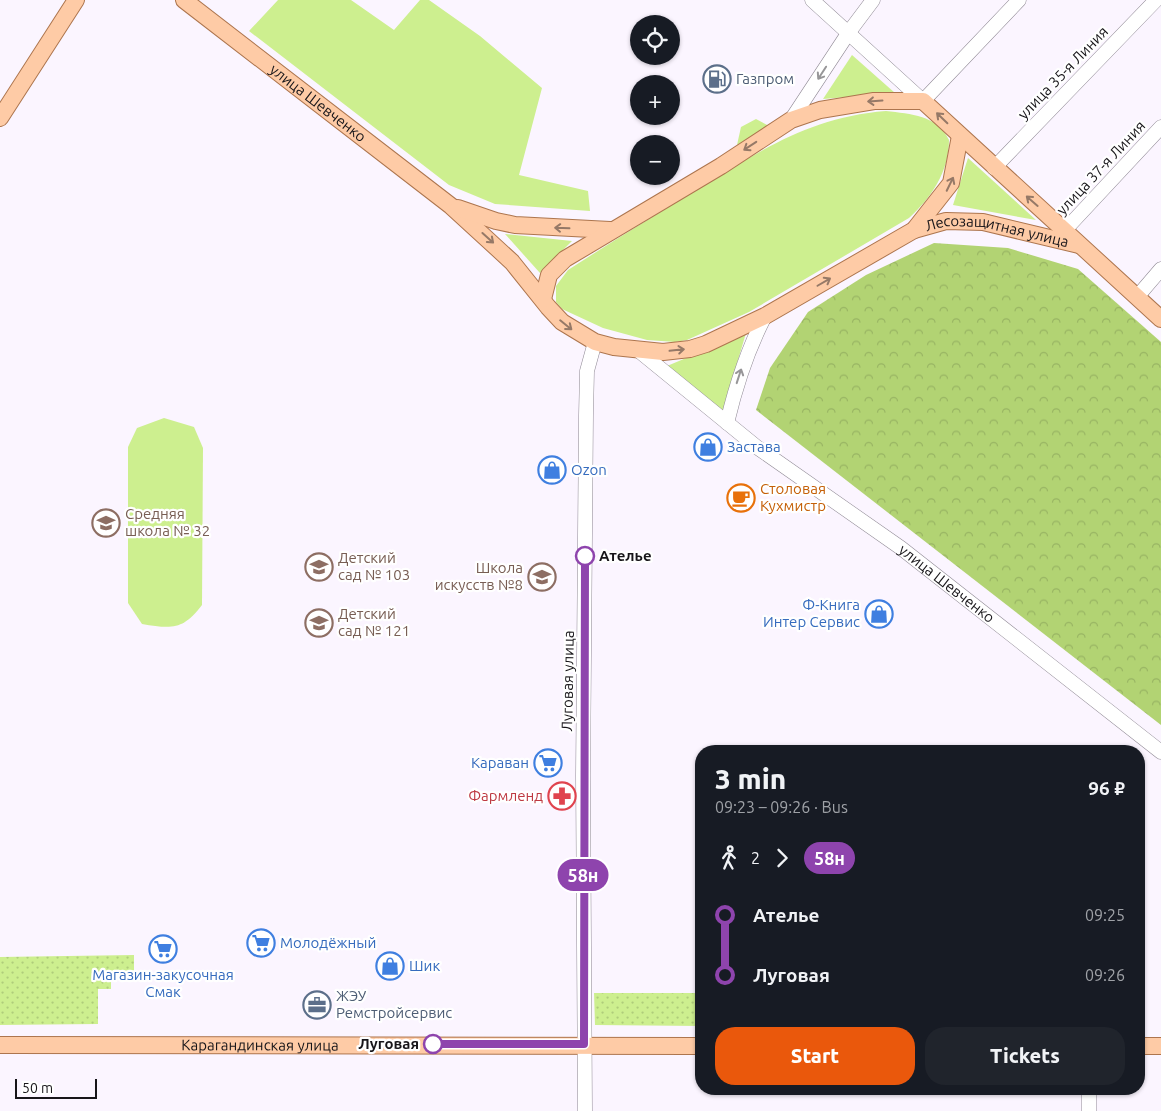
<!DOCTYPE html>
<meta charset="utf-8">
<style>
:root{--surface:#171b24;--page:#20242c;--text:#f1f3f6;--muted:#9ea1a6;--accent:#ea580c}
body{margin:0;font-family:Ubuntu,sans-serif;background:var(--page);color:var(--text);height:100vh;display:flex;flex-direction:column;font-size:19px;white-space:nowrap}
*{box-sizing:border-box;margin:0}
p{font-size:16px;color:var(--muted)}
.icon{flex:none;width:28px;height:28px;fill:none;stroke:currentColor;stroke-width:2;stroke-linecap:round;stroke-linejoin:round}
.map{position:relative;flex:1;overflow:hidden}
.panel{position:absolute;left:695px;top:745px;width:450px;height:350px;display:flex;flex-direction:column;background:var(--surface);border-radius:20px;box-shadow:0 1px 4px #0004}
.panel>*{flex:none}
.badge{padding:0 10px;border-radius:16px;font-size:18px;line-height:32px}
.buttons{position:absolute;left:630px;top:15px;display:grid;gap:10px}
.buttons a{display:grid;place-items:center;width:50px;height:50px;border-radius:50%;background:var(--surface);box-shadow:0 1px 4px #0004;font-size:25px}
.scale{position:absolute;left:15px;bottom:12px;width:82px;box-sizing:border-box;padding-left:5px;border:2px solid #171519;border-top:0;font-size:14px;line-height:18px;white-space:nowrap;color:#171519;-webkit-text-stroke:4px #fff;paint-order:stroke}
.map>.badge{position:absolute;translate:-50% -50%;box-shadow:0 0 0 2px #fff}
.legs{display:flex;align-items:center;gap:8px;height:55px;padding:0 20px;font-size:16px}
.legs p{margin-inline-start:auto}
.overview{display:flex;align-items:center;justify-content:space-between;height:85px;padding:0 20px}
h1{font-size:28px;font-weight:800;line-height:38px}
.cta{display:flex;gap:10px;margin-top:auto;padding:10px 20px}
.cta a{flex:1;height:58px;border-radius:20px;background:var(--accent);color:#fff;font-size:20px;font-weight:800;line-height:58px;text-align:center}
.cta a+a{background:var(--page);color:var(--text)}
ul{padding:0 20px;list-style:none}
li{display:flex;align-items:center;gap:18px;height:60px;font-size:19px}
li i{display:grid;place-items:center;width:8px;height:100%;margin:0 6px;background:currentColor}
li i::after{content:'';width:12px;height:12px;margin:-6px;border:4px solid;border-radius:50%;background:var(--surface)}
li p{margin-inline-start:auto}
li:first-child i{background:linear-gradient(#0000 50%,currentColor 0)}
li:last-child i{background:linear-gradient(currentColor 50%,#0000 0)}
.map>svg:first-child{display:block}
.grass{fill:#cdef8f}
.forest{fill:url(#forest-crowns)}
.park{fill:url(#park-dots)}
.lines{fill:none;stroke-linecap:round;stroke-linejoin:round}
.minor-casing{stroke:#8f8994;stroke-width:15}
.major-casing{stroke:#ad754e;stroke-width:18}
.minor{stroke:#fff;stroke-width:14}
.major{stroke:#fecba6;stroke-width:16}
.oneway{stroke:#979698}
.oneway2{stroke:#967967}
.line-1-casing{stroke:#fff;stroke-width:11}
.line-1{stroke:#8e44ad;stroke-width:8}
.stop-1-dot{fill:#fff;stroke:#8e44ad;stroke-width:2.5}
.labels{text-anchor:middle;stroke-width:4.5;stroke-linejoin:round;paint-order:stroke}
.street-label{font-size:15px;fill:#171519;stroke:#fff}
.service-label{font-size:15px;fill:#4e5e75;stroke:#fff;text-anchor:start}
.shop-label{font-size:15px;fill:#366cbe;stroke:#fff;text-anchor:start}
.food-label{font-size:15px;fill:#c56008;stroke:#fff;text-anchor:start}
.education-label{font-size:15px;fill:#785e54;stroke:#fff;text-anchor:start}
.stop-label{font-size:15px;font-weight:bold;fill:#171519;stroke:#fff;text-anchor:start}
.health-label{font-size:15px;fill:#be3a42;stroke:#fff;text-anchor:end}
</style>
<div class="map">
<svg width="1161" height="1111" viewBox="0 0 1161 1111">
<defs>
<pattern id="forest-crowns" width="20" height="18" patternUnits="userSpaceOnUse" patternTransform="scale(1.25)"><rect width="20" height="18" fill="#b2d373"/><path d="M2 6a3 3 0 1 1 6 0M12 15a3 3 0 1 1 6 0" fill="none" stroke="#98b463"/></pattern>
<pattern id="park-dots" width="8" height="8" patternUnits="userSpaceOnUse" patternTransform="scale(1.25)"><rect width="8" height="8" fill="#cdef8f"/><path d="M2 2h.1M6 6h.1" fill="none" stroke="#afcc7b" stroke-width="1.8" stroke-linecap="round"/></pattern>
</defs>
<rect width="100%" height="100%" fill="#fbf5ff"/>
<g class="grass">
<polygon points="278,0 351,0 394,30 420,0 429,0 480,36 542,88 519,175 588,191 590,211 495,204 449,185 249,31"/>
<polygon points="852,55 895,93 823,99"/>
<path d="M886 111C911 114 937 115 949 140 949 172 931 198 909 218L749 312 687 340 675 342 647 340 603 328 562 309 556 302V286L568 270C610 243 652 217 695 191 758 152 809 117 886 111Z"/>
<polygon points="756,119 769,126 737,145 741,127"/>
<polygon points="968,158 1036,220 953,205"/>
<polygon points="505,234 572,241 540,273"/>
<polygon points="746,333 723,411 667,366"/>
<path d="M164 418 194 427 203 448 202 605C183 630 172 629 142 624L128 603V447L137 428Z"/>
</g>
<polygon class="forest" points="934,243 1008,248 1078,269 1161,342 1161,725 756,410 770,368 808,312 866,275"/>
<g class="park">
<polygon points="134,955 134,973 111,973 111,989 98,989 98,1024 0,1025 0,957"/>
<polygon points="594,993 701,993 701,1026 595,1025"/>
</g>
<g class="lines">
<g class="minor-casing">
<g id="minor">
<polyline points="812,0 923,101 1019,0"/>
<polyline points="791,120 849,32 873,0"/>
<polyline points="994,168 1156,0"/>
<polyline points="1065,230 1161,127"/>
<polyline points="1137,297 1161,269"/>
<path id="s1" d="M639 351 758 448 901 548 1161 752"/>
<path d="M727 423C736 385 747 351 765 316"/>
<polyline points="1089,1089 1089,1111"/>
<polyline points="585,1111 583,776 586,415 587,371 595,342"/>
</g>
</g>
<g class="major-casing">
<g id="major">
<path id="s2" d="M184 0 451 206 512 262 548 307 562 322 595 342 614 347 663 352 690 349 706 344 765 316 914 230 951 183 960 136"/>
<polyline points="0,118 76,0"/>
<polyline points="458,208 496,221 515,225 610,230"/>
<path id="s3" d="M914 230 946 221 983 222 1079 245"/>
<polyline points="543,299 549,275 565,259 721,166 791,120 820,110 874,101 923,101 1161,319"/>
<path id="s4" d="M0 1045 701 1046"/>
<polyline points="1139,1046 1161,1046"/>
</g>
</g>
<use href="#minor" class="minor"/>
<use href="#major" class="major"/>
</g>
<defs><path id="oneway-shaft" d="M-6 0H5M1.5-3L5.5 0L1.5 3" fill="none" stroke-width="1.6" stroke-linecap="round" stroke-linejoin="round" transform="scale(1.25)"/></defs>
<g class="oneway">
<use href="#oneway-shaft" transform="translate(822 73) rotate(123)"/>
<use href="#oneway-shaft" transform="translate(739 376) rotate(-72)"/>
</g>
<g class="oneway2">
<use href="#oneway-shaft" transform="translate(875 101) rotate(176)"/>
<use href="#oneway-shaft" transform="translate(942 118) rotate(-136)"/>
<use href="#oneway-shaft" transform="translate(750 146) rotate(147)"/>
<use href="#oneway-shaft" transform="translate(950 184) rotate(-64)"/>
<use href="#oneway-shaft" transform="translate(1032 201) rotate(-139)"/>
<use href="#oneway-shaft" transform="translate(562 228) rotate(-178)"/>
<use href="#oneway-shaft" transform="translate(488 238) rotate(42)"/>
<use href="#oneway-shaft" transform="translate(824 282) rotate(-30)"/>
<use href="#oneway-shaft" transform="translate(566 325) rotate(39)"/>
<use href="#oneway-shaft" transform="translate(677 350) rotate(-6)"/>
</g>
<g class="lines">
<g class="line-1-casing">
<polyline id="line-1" points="433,1044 584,1044 585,556"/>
</g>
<use href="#line-1" class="line-1"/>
</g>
<defs>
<g id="fuel-ring" transform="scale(1.4375)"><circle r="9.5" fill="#fff" stroke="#5c6f8a" stroke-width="1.5"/><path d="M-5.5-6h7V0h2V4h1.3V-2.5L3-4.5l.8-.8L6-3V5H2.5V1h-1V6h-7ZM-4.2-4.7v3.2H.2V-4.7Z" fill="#5c6f8a"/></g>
<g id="shop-ring" transform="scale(1.4375)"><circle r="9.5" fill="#fff" stroke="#3f7fe0" stroke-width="1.5"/><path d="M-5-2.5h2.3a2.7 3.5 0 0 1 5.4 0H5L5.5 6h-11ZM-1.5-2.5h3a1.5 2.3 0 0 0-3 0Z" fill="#3f7fe0"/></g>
<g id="cafe-ring" transform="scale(1.4375)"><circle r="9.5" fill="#fff" stroke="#e8710a" stroke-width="1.5"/><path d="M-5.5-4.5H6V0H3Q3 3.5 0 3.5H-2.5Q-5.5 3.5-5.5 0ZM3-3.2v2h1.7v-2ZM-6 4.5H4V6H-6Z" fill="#e8710a"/></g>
<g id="school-ring" transform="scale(1.4375)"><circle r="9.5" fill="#fff" stroke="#8d6e63" stroke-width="1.5"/><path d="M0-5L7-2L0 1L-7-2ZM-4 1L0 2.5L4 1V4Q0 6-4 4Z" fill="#8d6e63"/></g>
<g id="supermarket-ring" transform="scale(1.4375)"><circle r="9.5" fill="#fff" stroke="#3f7fe0" stroke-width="1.5"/><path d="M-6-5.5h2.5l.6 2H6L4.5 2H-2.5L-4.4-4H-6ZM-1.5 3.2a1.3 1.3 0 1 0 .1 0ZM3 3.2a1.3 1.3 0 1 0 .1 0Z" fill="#3f7fe0"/></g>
<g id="pharmacy-ring" transform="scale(1.4375)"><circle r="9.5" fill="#fff" stroke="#e0444e" stroke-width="1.5"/><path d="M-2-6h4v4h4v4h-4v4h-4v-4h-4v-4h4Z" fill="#e0444e"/></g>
<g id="office-ring" transform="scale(1.4375)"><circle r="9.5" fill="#fff" stroke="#5c6f8a" stroke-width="1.5"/><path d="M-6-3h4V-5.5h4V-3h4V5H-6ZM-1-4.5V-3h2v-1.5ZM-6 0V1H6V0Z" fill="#5c6f8a"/></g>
</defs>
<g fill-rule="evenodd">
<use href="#fuel-ring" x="717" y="79"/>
<use href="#shop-ring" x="708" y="447"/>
<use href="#shop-ring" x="552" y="470"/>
<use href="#cafe-ring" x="741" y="498"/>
<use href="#school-ring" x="106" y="523"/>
<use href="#school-ring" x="319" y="567"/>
<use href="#school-ring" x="542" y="577"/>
<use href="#shop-ring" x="879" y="614"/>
<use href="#school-ring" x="319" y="623"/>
<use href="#supermarket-ring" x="548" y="763"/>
<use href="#pharmacy-ring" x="562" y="796"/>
<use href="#supermarket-ring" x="261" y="943"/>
<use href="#supermarket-ring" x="163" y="949"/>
<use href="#shop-ring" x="390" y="966"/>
<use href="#office-ring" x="317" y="1005"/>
</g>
<g class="stop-1-dot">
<circle cx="585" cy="556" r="9"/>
<circle cx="433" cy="1044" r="9"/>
</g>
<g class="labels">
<g class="street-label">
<text transform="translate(1063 73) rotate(-46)" y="5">улица 35-я Линия</text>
<text dy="5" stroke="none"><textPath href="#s2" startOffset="169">улица Шевченко</textPath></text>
<text transform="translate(1101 168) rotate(-47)" y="5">улица 37-я Линия</text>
<text dy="5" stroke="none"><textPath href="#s3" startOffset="85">Лесозащитная улица</textPath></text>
<text dy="5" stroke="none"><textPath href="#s1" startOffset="386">улица Шевченко</textPath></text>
<text transform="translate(568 681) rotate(-89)" y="5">Луговая улица</text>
<text dy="5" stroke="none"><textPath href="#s4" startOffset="260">Карагандинская улица</textPath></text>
</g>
<g class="service-label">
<text x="736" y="84">Газпром</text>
<text x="336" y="1001">ЖЭУ<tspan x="336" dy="17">Ремстройсервис</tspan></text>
</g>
<g class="shop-label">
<text x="727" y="452">Застава</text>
<text x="571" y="475">Ozon</text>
<text x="860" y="610" text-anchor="end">Ф-Книга<tspan x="860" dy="17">Интер Сервис</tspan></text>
<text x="529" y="768" text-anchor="end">Караван</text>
<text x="280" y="948">Молодёжный</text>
<text x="409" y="971">Шик</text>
<text x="163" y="980" text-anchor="middle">Магазин-закусочная<tspan x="163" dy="17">Смак</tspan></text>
</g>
<g class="food-label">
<text x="760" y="494">Столовая<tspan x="760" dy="17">Кухмистр</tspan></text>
</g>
<g class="education-label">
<text x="125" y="519">Средняя<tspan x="125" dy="17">школа № 32</tspan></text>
<text x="338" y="563">Детский<tspan x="338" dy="17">сад № 103</tspan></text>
<text x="523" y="573" text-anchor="end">Школа<tspan x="523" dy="17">искусств №8</tspan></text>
<text x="338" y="619">Детский<tspan x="338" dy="17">сад № 121</tspan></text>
</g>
<g class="stop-label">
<text x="599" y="561">Ателье</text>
<text x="419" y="1049" text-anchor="end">Луговая</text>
</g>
<g class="health-label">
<text x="543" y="801">Фармленд</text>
</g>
</g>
</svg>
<div class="buttons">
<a><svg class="icon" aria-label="locate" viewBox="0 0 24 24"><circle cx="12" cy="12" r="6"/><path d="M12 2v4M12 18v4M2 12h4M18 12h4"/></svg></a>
<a>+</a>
<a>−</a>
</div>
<div class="scale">50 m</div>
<b class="badge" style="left:583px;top:875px;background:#8e44ad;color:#fff">58н</b>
<section class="panel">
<div class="overview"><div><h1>3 min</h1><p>09:23 – 09:26 · Bus</p></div><b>96 ₽</b></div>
<div class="legs"><svg class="icon" aria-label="walk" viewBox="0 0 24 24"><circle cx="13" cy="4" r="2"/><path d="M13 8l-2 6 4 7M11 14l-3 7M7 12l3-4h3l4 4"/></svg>2<svg class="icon" aria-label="forward" viewBox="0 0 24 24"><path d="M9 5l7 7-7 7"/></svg><b class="badge" style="background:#8e44ad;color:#fff">58н</b></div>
<ul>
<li><i style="color:#8e44ad"></i><b>Ателье</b><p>09:25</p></li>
<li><i style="color:#8e44ad"></i><b>Луговая</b><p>09:26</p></li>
</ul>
<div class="cta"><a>Start</a><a>Tickets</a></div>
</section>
</div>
